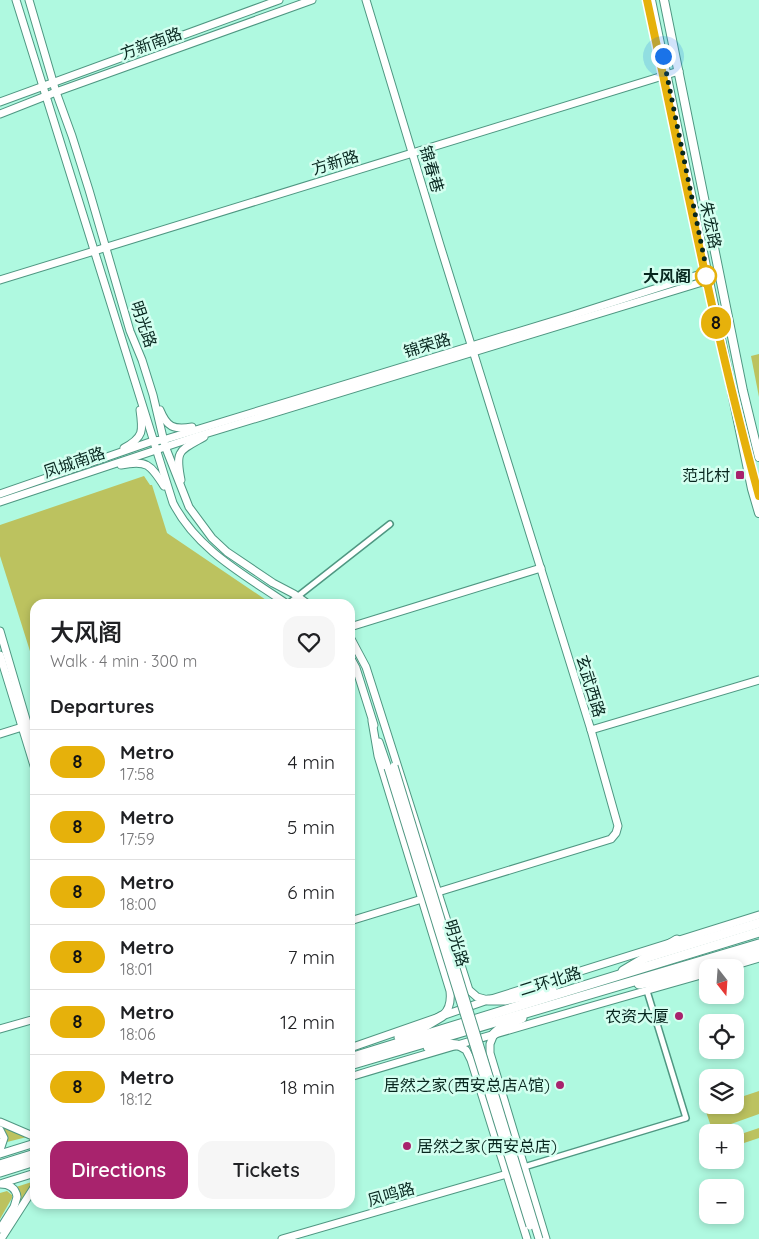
<!DOCTYPE html>
<meta charset="utf-8">
<style>
:root{--surface:#fff;--page:#f6f6f6;--text:#202124;--muted:#757577;--line:#e0e0e0;--accent:#a8236d}
body{margin:0;font-family:Quicksand,"Noto Sans SC",sans-serif;background:var(--page);color:var(--text);height:100vh;display:flex;flex-direction:column;font-size:19px;white-space:nowrap}
*{box-sizing:border-box;margin:0}
p{font-size:16px;color:var(--muted)}
.icon{flex:none;width:28px;height:28px;fill:none;stroke:currentColor;stroke-width:2;stroke-linecap:round;stroke-linejoin:round}
.map{position:relative;flex:1;overflow:hidden}
.sheet{position:absolute;left:30px;top:599px;width:325px;height:610px;display:flex;flex-direction:column;background:var(--surface);border-radius:15px;box-shadow:0 2px 8px #0003}
.sheet>*{flex:none}
.badge{padding:0 10px;border-radius:16px;font-size:18px;line-height:32px}
.needle{width:32px;rotate:163deg}
.buttons{position:absolute;left:699px;top:959px;display:grid;gap:10px}
.buttons a{display:grid;place-items:center;width:45px;height:45px;border-radius:10px;background:var(--surface);box-shadow:0 2px 8px #0003;font-size:25px}
.you{position:absolute;width:25px;height:25px;margin:-12px;border:4px solid #fff;border-radius:50%;background:#1a73e8;box-shadow:0 0 0 8px #1a73e833}
.map>.badge{position:absolute;translate:-50% -50%;box-shadow:0 0 0 2px #fff}
h2{padding:0 20px;font-size:19px;line-height:45px}
.round{display:grid;place-items:center;flex:none;width:52px;height:52px;border-radius:15px;background:var(--page)}
.head{display:flex;align-items:center;justify-content:space-between;height:85px;padding:0 20px}
h1{font-size:24px;font-weight:600;line-height:38px}
.button{display:flex;gap:10px;margin-top:auto;padding:10px 20px}
.button a{flex:1;height:58px;border-radius:15px;background:var(--accent);color:#fff;font-size:20px;font-weight:600;line-height:58px;text-align:center}
.button a+a{background:var(--page);color:var(--text)}
ul{padding:0;list-style:none}
li{display:flex;align-items:center;gap:15px;height:65px;padding:0 20px;border-top:1px solid var(--line)}
li div{flex:1}
li b{display:block;font-size:19px}
li em{font-style:normal}
li .badge{min-width:55px;font-weight:700;text-align:center}
.map>svg:first-child{display:block}
.green{fill:#bcc25f}
.lines{fill:none;stroke-linecap:round;stroke-linejoin:round}
.street-casing{stroke:#4f9782;stroke-width:8}
.secondary-casing{stroke:#4f9782;stroke-width:9}
.primary-casing{stroke:#4f9782;stroke-width:10}
.highway-casing{stroke:#4f9782;stroke-width:11}
.street{stroke:#fff;stroke-width:5}
.secondary{stroke:#fff;stroke-width:7}
.primary{stroke:#fff;stroke-width:8}
.highway{stroke:#fff;stroke-width:9}
.secondary-bridge-casing{stroke:#4f9782;stroke-width:9;stroke-linecap:butt}
.secondary-bridge{stroke:#fff;stroke-width:7}
.line-casing{stroke:#fff;stroke-width:11}
.line{stroke:#e6b10b;stroke-width:8}
.walk{stroke:#08271f;stroke-width:5;stroke-dasharray:0 9}
.stop-dot{fill:#fff;stroke:#e6b10b;stroke-width:2.5}
.poi-dot{fill:#a8236d;stroke:#d4fff0;stroke-width:2}
.labels{text-anchor:middle;stroke-width:5;stroke-linejoin:round;paint-order:stroke}
.street-label{font-size:16px;fill:#08271f;stroke:#d4fff0}
.stop-label{font-size:16px;font-weight:bold;fill:#08271f;stroke:#d4fff0;text-anchor:end}
.poi-label{font-size:16px;fill:#08271f;stroke:#d4fff0;text-anchor:end}
</style>
<div class="map">
<svg width="759" height="1239" viewBox="0 0 759 1239">
<rect width="100%" height="100%" fill="#aff9e0"/>
<g class="green">
<polygon points="759,354 759,397 751,356"/>
<polygon points="144,476 150,485 152,485 167,533 272,604 35,604 35,667 0,556 0,525"/>
<polygon points="759,1091 759,1114 717,1129 718,1132 713,1132 705,1109 717,1105 735,1105 735,1099"/>
<polygon points="0,1125 27,1137 7,1142 6,1133"/>
<polygon points="759,1128 759,1138 735,1146 735,1136"/>
<polygon points="35,1181 20,1203 19,1192 16,1187"/>
<polygon points="7,1191 12,1195 12,1198 0,1219 0,1193"/>
</g>
<g class="lines">
<g class="street-casing">
<g id="street">
<polyline points="288,604 390,524"/>
<polyline points="524,1167 686,1118 647,991"/>
</g>
</g>
<g class="secondary-casing">
<g id="secondary">
<path d="M16 0 173 503C197 550 245 575 287 604"/>
<polyline points="29,0 56,92 72,136 89,190 130,331 142,360 153,395 165,446 189,507 212,538 227,552 273,583 294,594 308,604"/>
<polyline points="366,0 440,245 591,730 759,680"/>
<polyline points="0,102 279,0"/>
<polyline points="0,114 56,92 312,0"/>
<polyline points="0,280 679,71"/>
<path d="M160 410C167 427 173 430 192 427"/>
<path d="M124 448C144 437 143 431 140 410"/>
<path d="M121 465C147 460 150 464 164 486"/>
<path d="M181 480C175 450 179 451 204 437"/>
<polyline points="0,494 153,441 163,440 570,316 707,272"/>
<polyline points="0,502 195,437 709,280"/>
<polyline points="350,627 541,568"/>
<polyline points="0,631 35,750"/>
<polyline points="350,637 366,667 469,990 477,997 488,1000"/>
<polyline points="0,655 35,769"/>
<polyline points="350,657 356,668 374,725"/>
<path d="M372 721 378 756 450 991C451 1000 450 1009 443 1015"/>
<polyline points="0,734 35,723"/>
<polyline points="379,742 388,768"/>
<polyline points="438,892 611,839 616,833 618,826 591,730"/>
<polyline points="350,921 422,899"/>
<polyline points="726,968 759,958"/>
<polyline points="0,1029 35,1019"/>
<polyline points="494,1034 490,1044 490,1053 546,1239"/>
<polyline points="457,1045 466,1050 471,1060 527,1239"/>
<polyline points="350,1048 488,1000 759,915"/>
<path d="M350 1077C469 1041 588 1007 708 973"/>
<polyline points="0,1122 35,1137"/>
<polyline points="0,1130 4,1138 0,1150"/>
<polyline points="0,1154 35,1143"/>
<polyline points="3,1183 35,1173"/>
<path d="M0 1184C9 1184 16 1188 17 1197L14 1207 0 1229"/>
<polyline points="1,1239 35,1186"/>
<polyline points="282,1239 507,1174"/>
</g>
</g>
<g class="primary-casing">
<g id="primary">
<polyline points="651,0 752,489 759,513"/>
<polyline points="664,0 743,391 759,457"/>
</g>
</g>
<g class="highway-casing">
<g id="highway">
<polyline points="660,950 677,940"/>
<polyline points="623,971 645,958 759,923"/>
<polyline points="639,984 662,980 759,951"/>
<polyline points="488,1000 505,1000 552,990"/>
<polyline points="494,1034 502,1027 522,1018"/>
<polyline points="399,1037 422,1028 442,1016"/>
<polyline points="428,1047 447,1044 457,1045"/>
<polyline points="350,1058 759,932"/>
<polyline points="350,1065 759,944"/>
<polyline points="0,1165 35,1154"/>
<polyline points="0,1172 35,1161"/>
</g>
</g>
<use href="#street" class="street"/>
<use href="#secondary" class="secondary"/>
<use href="#primary" class="primary"/>
<use href="#highway" class="highway"/>
<g class="secondary-bridge-casing">
<g id="secondary-bridge">
<polyline points="394,766 539,1239"/>
<polyline points="388,768 530,1226"/>
</g>
</g>
<use href="#secondary-bridge" class="secondary-bridge"/>
</g>
<g class="lines">
<g class="line-casing">
<path id="line" d="M647 0C683 166 714 332 759 496"/>
</g>
<use href="#line" class="line"/>
<polyline class="walk" points="663,56 707,272 706,276"/>
</g>
<circle class="stop-dot" cx="706" cy="276" r="10"/>
<g class="poi-dot">
<rect x="735" y="470" width="10" height="10" rx="2.5"/>
<circle cx="679" cy="1016" r="5"/>
<circle cx="560" cy="1085" r="5"/>
<circle cx="407" cy="1146" r="5"/>
</g>
<g class="labels">
<g class="street-label">
<text transform="translate(151 43) rotate(-20)" y="6">方新南路</text>
<text transform="translate(335 162) rotate(-17)" y="6">方新路</text>
<text transform="translate(432 169) rotate(74)" y="6">锦春巷</text>
<text transform="translate(711 225) rotate(78)" y="6">朱宏路</text>
<text transform="translate(144 324) rotate(71)" y="6">明光路</text>
<text transform="translate(427 345) rotate(-17)" y="6">锦荣路</text>
<text transform="translate(74 462) rotate(-19)" y="6">凤城南路</text>
<text transform="translate(591 686) rotate(73)" y="6">玄武西路</text>
<text transform="translate(457 943) rotate(73)" y="6">明光路</text>
<text transform="translate(550 981) rotate(-17)" y="6">二环北路</text>
<text transform="translate(391 1194) rotate(-16)" y="6">凤鸣路</text>
</g>
<g class="stop-label">
<text x="691" y="282">大风阁</text>
</g>
<g class="poi-label">
<text x="730" y="481">范北村</text>
<text x="669" y="1022">农资大厦</text>
<text x="550" y="1091">居然之家(西安总店A馆)</text>
<text x="417" y="1152" text-anchor="start">居然之家(西安总店)</text>
</g>
</g>
</svg>
<div class="buttons">
<a><svg class="needle" viewBox="-14 -14 28 28"><path d="M0-13l5 13h-10z" fill="#e53935"/><path d="M0 13l5-13h-10z" fill="#757577"/></svg></a>
<a><svg class="icon" aria-label="locate" viewBox="0 0 24 24"><circle cx="12" cy="12" r="6"/><path d="M12 2v4M12 18v4M2 12h4M18 12h4"/></svg></a>
<a><svg class="icon" aria-label="layers" viewBox="0 0 24 24"><path d="M12 4l9 5-9 5-9-5zM3 14l9 5 9-5"/></svg></a>
<a>+</a>
<a>−</a>
</div>
<div class="you" style="left:663px;top:56px"></div>
<b class="badge" style="left:716px;top:323px;background:#e6b10b;color:#111">8</b>
<section class="sheet">
<div class="head"><div><h1>大风阁</h1><p>Walk · 4 min · 300 m</p></div><a class="round"><svg class="icon" aria-label="heart" viewBox="0 0 24 24"><path d="M12 20l-8-8c-3-5 5-10 8-4 3-6 11-1 8 4z"/></svg></a></div>
<h2>Departures</h2>
<ul>
<li><span class="badge" style="background:#e6b10b;color:#111">8</span><div><b>Metro</b><p>17:58</p></div><em>4 min</em></li>
<li><span class="badge" style="background:#e6b10b;color:#111">8</span><div><b>Metro</b><p>17:59</p></div><em>5 min</em></li>
<li><span class="badge" style="background:#e6b10b;color:#111">8</span><div><b>Metro</b><p>18:00</p></div><em>6 min</em></li>
<li><span class="badge" style="background:#e6b10b;color:#111">8</span><div><b>Metro</b><p>18:01</p></div><em>7 min</em></li>
<li><span class="badge" style="background:#e6b10b;color:#111">8</span><div><b>Metro</b><p>18:06</p></div><em>12 min</em></li>
<li><span class="badge" style="background:#e6b10b;color:#111">8</span><div><b>Metro</b><p>18:12</p></div><em>18 min</em></li>
</ul>
<div class="button"><a>Directions</a><a>Tickets</a></div>
</section>
</div>
